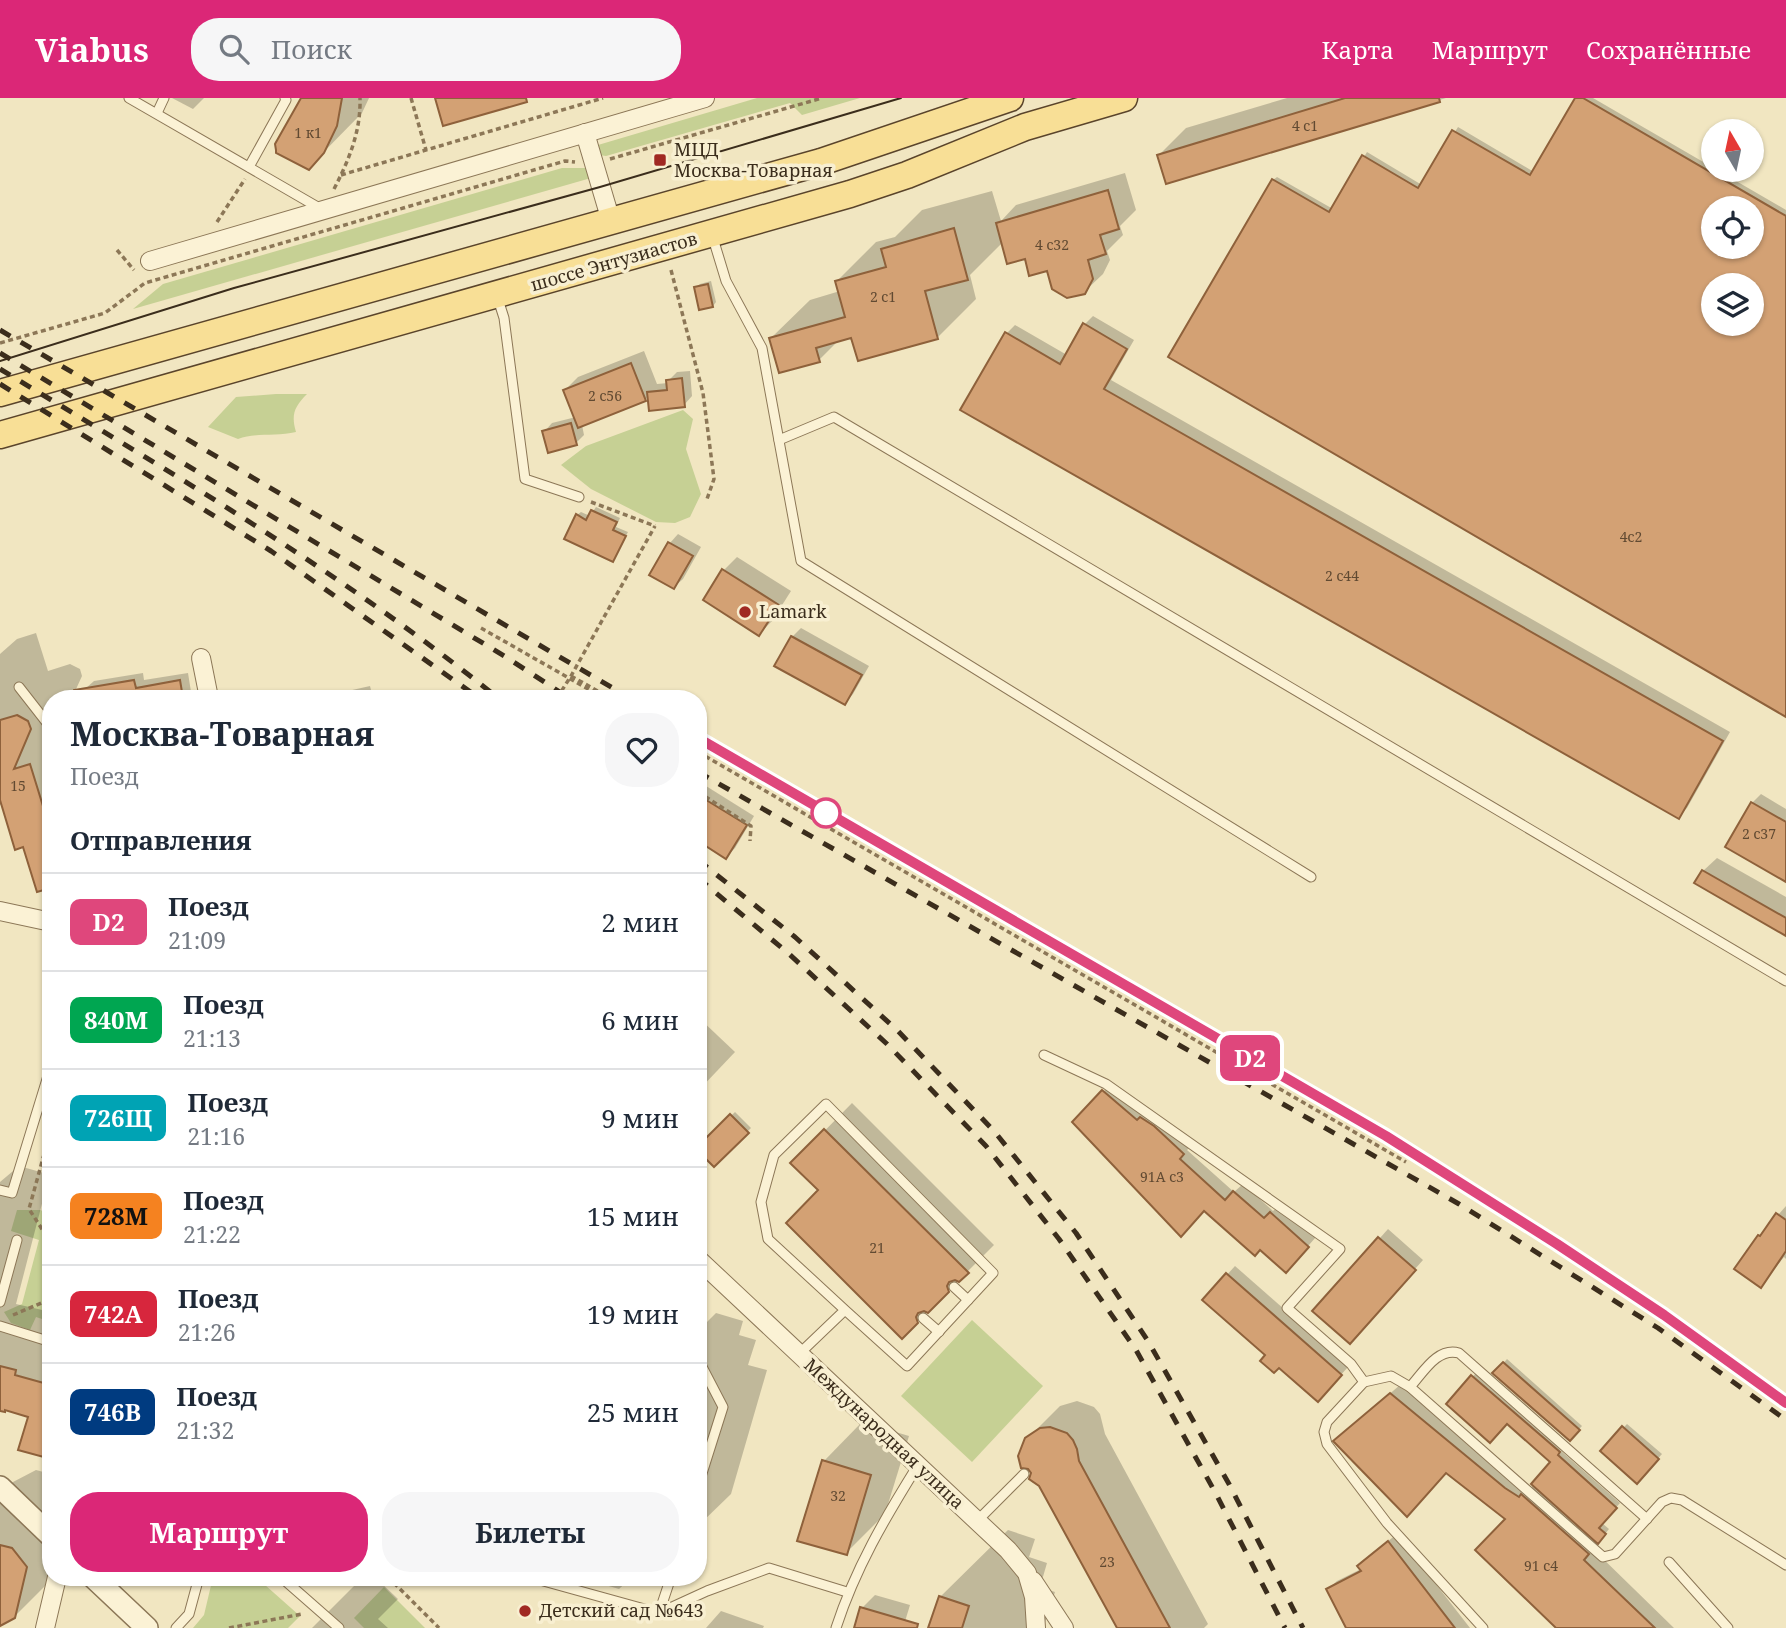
<!DOCTYPE html>
<html lang="ru">
<meta charset="utf-8">
<style>
:root{--surface:#fff;--page:#f6f6f7;--text:#1f2937;--muted:#747a83;--line:#e0e1e3;--accent:#db2777}
body{margin:0;font-family:"Noto Serif",serif;background:var(--page);color:var(--text);height:100vh;display:flex;flex-direction:column;font-size:26px;white-space:nowrap}
*{box-sizing:border-box;margin:0}
p{font-size:23px;color:var(--muted)}
.icon{flex:none;width:38px;height:38px;fill:none;stroke:currentColor;stroke-width:2;stroke-linecap:round;stroke-linejoin:round}
.map{position:relative;flex:1;overflow:hidden}
.panel{position:absolute;left:42px;top:592px;width:665px;height:896px;display:flex;flex-direction:column;background:var(--surface);border-radius:28px;box-shadow:0 2px 5px #0004}
.panel>*{flex:none}
.badge{padding:0 14px;border-radius:10px;font-size:24px;line-height:46px}
.needle{width:46px;rotate:351deg}
.controls{position:absolute;left:1701px;top:21px;display:grid;gap:14px}
.controls a{display:grid;place-items:center;width:63px;height:63px;border-radius:50%;background:var(--surface);box-shadow:0 2px 5px #0004;font-size:35px}
.map>.badge{position:absolute;translate:-50% -50%;box-shadow:0 0 0 4px #fff}
h2{padding:0 28px;font-size:26px;line-height:63px}
.round{display:grid;place-items:center;flex:none;width:74px;height:74px;border-radius:28px;background:var(--page)}
.summary{display:flex;align-items:center;justify-content:space-between;height:119px;padding:0 28px}
h1{font-size:33px;font-weight:700;line-height:52px}
.primary-button{display:flex;gap:14px;margin-top:auto;padding:14px 28px}
.primary-button a{flex:1;height:80px;border-radius:28px;background:var(--accent);color:#fff;font-size:28px;font-weight:700;line-height:80px;text-align:center}
.primary-button a+a{background:var(--page);color:var(--text)}
ul{padding:0;list-style:none}
li{display:flex;align-items:center;gap:21px;height:98px;padding:0 28px;border-top:2px solid var(--line)}
li div{flex:1}
li b{display:block;font-size:26px}
li em{font-style:normal}
li .badge{min-width:77px;font-weight:700;text-align:center}
header{display:flex;align-items:center;gap:42px;box-sizing:border-box;height:98px;padding:0 35px;background:var(--accent);color:#fff}
header strong{font-size:33px}
nav{display:flex;gap:38px;margin-inline-start:auto;font-size:24px}
.search{width:490px;height:63px;background:var(--page);display:flex;align-items:center;gap:18px;box-sizing:border-box;padding:0 24px;border-radius:28px;color:var(--muted);font-size:26px}
.map>svg:first-child{display:block}
.green{fill:#c6d094}
.shadow{fill:#0003;fill-rule:evenodd}
.building{fill:#d3a174;stroke:#8e613b;stroke-width:2;fill-rule:evenodd}
.lines{fill:none;stroke-linecap:round;stroke-linejoin:round}
.service-casing{stroke:#8c7757;stroke-width:11}
.minor-casing{stroke:#8c7757;stroke-width:20}
.tertiary-casing{stroke:#8c7757;stroke-width:24}
.primary-casing{stroke:#5a442b;stroke-width:29}
.path{stroke:#8c7757;stroke-width:3.5;stroke-dasharray:5 3.5;stroke-linecap:butt}
.service{stroke:#fbf2d5;stroke-width:9}
.minor{stroke:#fbf2d5;stroke-width:18}
.tertiary{stroke:#fbf2d5;stroke-width:21}
.primary{stroke:#f8df96;stroke-width:26}
.tram{stroke:#3b2d1c;stroke-width:2}
.rail{stroke:#3b2d1c;stroke-width:5;stroke-dasharray:12 12;stroke-linecap:butt}
.path-bridge{stroke:#8c7757;stroke-width:3.5;stroke-dasharray:5 3.5;stroke-linecap:butt}
.line-casing{stroke:#fff;stroke-width:16}
.line{stroke:#df477c;stroke-width:10}
.poi-dot{fill:#a02922;stroke:#f8efd1;stroke-width:2.5}
.stop-dot{fill:#fff;stroke:#df477c;stroke-width:3.5}
.labels{text-anchor:middle;stroke-width:7;stroke-linejoin:round;paint-order:stroke}
.number-label{font-size:14px;fill:#614a32}
.poi-label{font-size:18px;fill:#3b2d1c;stroke:#f8efd1;text-anchor:start}
.street-label{font-size:18px;fill:#3b2d1c;stroke:#f8efd1}
</style>
<header>
<strong>Viabus</strong>
<div class="search"><svg class="icon" aria-label="search" viewBox="0 0 24 24"><circle cx="10" cy="10" r="6"/><path d="M15 15l6 6"/></svg>Поиск</div>
<nav><a>Карта</a><a>Маршрут</a><a>Сохранённые</a></nav>
</header>
<div class="map">
<svg width="1786" height="1530" viewBox="0 0 1786 1530">
<rect width="100%" height="100%" fill="#f1e6c1"/>
<g class="green">
<polygon points="757,0 860,0 802,17 790,5 606,58 599,57 598,47"/>
<polygon points="562,70 589,70 591,80 133,211 163,186"/>
<path d="M276 296H307C294 309 291 317 296 334 276 339 256 334 238 341L208 329 236 299Z"/>
<polygon points="683,312 693,321 686,351 701,396 690,419 675,425 656,424 591,391 561,367 586,348"/>
<polygon points="17,1112 40,1112 51,1116 51,1224 36,1219 30,1232 11,1225 4,1214 22,1206 39,1142 11,1133"/>
<polygon points="972,1222 1043,1288 972,1364 901,1298"/>
<polygon points="213,1479 256,1479 300,1518 288,1530 193,1530 204,1517"/>
<polygon points="384,1489 425,1530 364,1530 354,1520"/>
</g>
<g class="shadow">
<polygon points="172,0 204,0 193,11"/>
<polygon points="302,0 369,0 362,15 308,70"/>
<polygon points="1287,0 1446,0 1167,84 1159,57 1186,30"/>
<path d="M1577 0H1593L1786 112V617L1273 82 1277 79 1333 111 1367 54 1422 87 1458 29 1534 74ZM1713 110H1752V149H1713ZM1713 187H1752V226H1713Z"/>
<polygon points="1125,75 1136,112 1120,128 1123,137 1107,153 1110,162 1103,176 1084,194 1003,144 970,177 976,201 937,240 853,238 840,241 819,262 771,240 810,202 840,193 837,183 876,144 895,139 922,112 992,93 1001,123 1016,107"/>
<polygon points="711,183 716,204 713,208 696,190 700,186"/>
<polygon points="1093,218 1134,242 1111,282 1730,634 1687,710 1678,718 1006,236 1015,227 1067,257 1085,226"/>
<polygon points="644,253 657,286 668,285 668,283 677,274 690,273 692,298 684,307 649,298 645,302 582,327 584,337 576,345 544,334 552,325 576,319 565,292 578,279"/>
<polygon points="596,409 620,420 616,429 628,434 613,462 577,417 581,414 590,418"/>
<polygon points="678,436 701,449 683,481 674,489 652,477 670,445"/>
<polygon points="737,459 791,493 772,523 759,536 724,472"/>
<polygon points="801,530 869,568 853,596 845,605 777,567 792,539"/>
<polygon points="36,535 48,573 70,566 80,571 82,578 72,600 51,600 51,788 24,747 3,706 0,707 0,556 17,541"/>
<polygon points="143,575 144,582 188,575 192,600 87,600 85,591 94,583"/>
<polygon points="370,588 373,600 334,600 339,595"/>
<polygon points="698,683 754,718 735,750 726,759 698,741"/>
<polygon points="1761,696 1786,711 1786,782 1752,705"/>
<polygon points="1717,760 1786,799 1786,830 1703,773"/>
<polygon points="698,919 735,954 698,993"/>
<polygon points="1112,985 1146,1015 1150,1011 1162,1020 1192,1047 1187,1052 1234,1094 1243,1086 1273,1113 1279,1107 1316,1139 1294,1164 1261,1150 1074,1024"/>
<polygon points="852,1005 994,1147 902,1239 821,1092 793,1065"/>
<polygon points="735,1014 751,1030 714,1066 698,1050"/>
<polygon points="19,1068 44,1075 42,1082 48,1084 51,1075 51,1099 44,1098 16,1206 51,1214 51,1359 30,1318 0,1310 0,1084"/>
<polygon points="1786,1108 1786,1161 1784,1159 1761,1188 1759,1138"/>
<polygon points="1388,1131 1423,1162 1358,1235 1315,1213"/>
<polygon points="1235,1168 1349,1268 1326,1293 1267,1257 1204,1202"/>
<polygon points="716,1215 743,1223 739,1237 756,1242 748,1267 767,1272 731,1396 698,1428 698,1233"/>
<polygon points="1507,1261 1582,1328 1570,1341 1495,1275"/>
<polygon points="1476,1275 1563,1349 1560,1352 1620,1405 1602,1425 1609,1431 1593,1451 1674,1530 1559,1530 1508,1421 1447,1374 1345,1334 1400,1287 1515,1381 1530,1391 1552,1364 1507,1324 1448,1306"/>
<polygon points="1077,1303 1094,1309 1100,1316 1105,1336 1208,1526 1204,1530 1119,1530 1033,1335 1060,1308"/>
<polygon points="862,1324 909,1338 885,1416 846,1455 824,1363"/>
<polygon points="1627,1326 1662,1356 1637,1384 1602,1353"/>
<polygon points="36,1372 51,1376 51,1479 54,1479 14,1519 0,1526 0,1398 13,1384"/>
<polygon points="1008,1432 1035,1441 1029,1459 1047,1465 1040,1489 1055,1494 1043,1530 930,1530 940,1499"/>
<polygon points="1397,1436 1470,1530 1348,1530 1328,1491 1337,1483 1361,1471 1367,1460"/>
<polygon points="163,1479 182,1479 178,1483"/>
<polygon points="363,1479 375,1479 398,1501 378,1521 388,1530 312,1530"/>
<polygon points="589,1479 632,1479 619,1491 588,1482"/>
<polygon points="875,1497 910,1507 903,1530 856,1530 862,1510"/>
<polygon points="721,1513 764,1528 763,1530 706,1530"/>
</g>
<g class="building">
<polygon points="301,0 342,0 337,28 324,55 309,72 276,55 276,52 275,46"/>
<polygon points="435,0 526,0 527,4 443,28"/>
<polygon points="1345,0 1439,0 1440,4 1166,86 1157,57"/>
<path d="M1575 0H1583L1786 118V619L1168 259 1272 81 1329 114 1362 57 1418 90 1452 32 1530 77ZM1713 110H1752V149H1713ZM1713 187H1752V226H1713Z"/>
<polygon points="1108,92 1119,131 1100,137 1106,156 1088,162 1093,181 1085,196 1067,200 1052,191 1047,173 1029,178 1025,161 1007,166 996,125"/>
<polygon points="954,130 968,182 925,193 938,241 858,263 851,240 816,250 820,264 779,275 769,240 845,219 835,183 886,169 881,151"/>
<polygon points="708,186 713,209 699,212 694,189"/>
<polygon points="1083,225 1127,251 1104,291 1723,643 1679,721 960,312 1005,234 1060,266"/>
<polygon points="631,265 646,303 578,330 563,292"/>
<polygon points="682,280 685,309 649,313 647,294 667,292 666,282"/>
<polygon points="571,325 577,347 548,355 542,333"/>
<polygon points="591,412 617,424 613,432 626,438 613,464 564,441 576,416 586,422"/>
<polygon points="668,444 693,458 674,491 649,477"/>
<polygon points="722,471 779,507 759,538 703,502"/>
<polygon points="791,538 862,577 845,607 774,568"/>
<polygon points="134,582 136,590 180,582 183,600 74,600 74,592"/>
<polygon points="17,617 28,623 31,631 14,671 30,666 51,734 51,790 37,794 23,749 15,752 0,702 0,622"/>
<polygon points="698,697 747,727 726,761 698,743"/>
<polygon points="1751,704 1786,724 1786,784 1725,749"/>
<polygon points="1702,772 1786,820 1786,838 1694,785"/>
<polygon points="1102,992 1137,1022 1140,1019 1154,1028 1184,1056 1180,1061 1225,1102 1233,1093 1264,1120 1270,1114 1309,1149 1286,1175 1260,1152 1255,1158 1204,1113 1181,1139 1072,1024"/>
<polygon points="730,1016 749,1035 714,1069 698,1053 698,1048"/>
<polygon points="824,1031 969,1175 959,1184 955,1182 949,1184 947,1188 949,1194 928,1215 924,1213 918,1215 916,1219 918,1225 902,1241 786,1125 818,1092 790,1065"/>
<polygon points="1776,1115 1786,1122 1786,1153 1761,1190 1734,1171 1758,1137 1760,1138"/>
<polygon points="1378,1139 1416,1172 1350,1246 1312,1213"/>
<polygon points="1226,1175 1342,1277 1318,1304 1279,1270 1274,1275 1260,1263 1265,1257 1202,1202"/>
<polygon points="1503,1264 1580,1332 1570,1343 1492,1275"/>
<polygon points="0,1268 16,1272 15,1277 51,1287 51,1361 18,1352 28,1319 5,1312 5,1314 0,1313"/>
<polygon points="1471,1277 1560,1354 1558,1357 1617,1410 1599,1430 1606,1436 1598,1446 1531,1386 1550,1364 1507,1326 1490,1345 1446,1306"/>
<polygon points="1390,1295 1505,1390 1519,1399 1521,1396 1589,1456 1584,1462 1655,1530 1556,1530 1475,1452 1505,1421 1446,1375 1407,1419 1333,1343"/>
<polygon points="1622,1328 1659,1361 1637,1386 1600,1353"/>
<polygon points="1050,1329 1067,1335 1073,1342 1077,1351 1079,1363 1170,1530 1117,1530 1039,1388 1029,1381 1031,1375 1028,1371 1021,1370 1018,1358 1025,1340 1040,1330"/>
<polygon points="822,1362 871,1377 847,1457 797,1443"/>
<polygon points="1388,1443 1455,1530 1346,1530 1326,1491 1361,1473 1357,1468"/>
<polygon points="0,1447 12,1450 27,1469 15,1520 0,1528"/>
<polygon points="939,1498 969,1508 962,1530 928,1530"/>
<polygon points="860,1509 918,1526 917,1530 854,1530"/>
</g>
<g class="lines">
<g class="service-casing">
<g id="service">
<polyline points="129,0 321,111"/>
<polyline points="157,15 164,0"/>
<polyline points="249,69 286,2 285,0"/>
<polyline points="712,137 726,183 762,250 801,463 1311,779"/>
<polyline points="497,198 504,220 525,381 579,399"/>
<polyline points="779,342 834,319 1786,883"/>
<polyline points="19,589 51,630"/>
<polyline points="1044,957 1106,986 1340,1151 1287,1210 1351,1266 1364,1284"/>
<polyline points="0,1092 12,1095 51,968"/>
<polyline points="954,1189 968,1202"/>
<polyline points="0,1204 17,1142"/>
<polyline points="923,1220 939,1234"/>
<polyline points="0,1228 51,1244"/>
<polyline points="799,1256 845,1212 768,1141 761,1104 774,1057 826,1006 993,1175 907,1268 845,1212"/>
<polyline points="698,1261 723,1309 698,1388"/>
<path d="M1410 1289C1423 1275 1437 1249 1459 1255L1647 1421"/>
<polyline points="977,1423 1024,1376"/>
<polyline points="1669,1464 1728,1530"/>
<polyline points="281,1479 339,1530"/>
<polyline points="529,1479 659,1515 707,1493 769,1470 847,1494"/>
<polyline points="659,1515 671,1479"/>
<polyline points="176,1530 189,1516 199,1479"/>
<path d="M836 1530C855 1471 885 1420 918 1367"/>
<polyline points="1483,1530 1387,1425 1327,1346 1324,1334 1327,1324 1364,1284 1391,1278 1410,1289 1603,1459 1615,1456 1662,1404 1671,1400 1682,1402 1786,1467"/>
</g>
</g>
<g class="minor-casing">
<g id="minor">
<polyline points="585,35 611,123"/>
<polyline points="150,163 705,0"/>
<polyline points="201,560 209,600"/>
<polyline points="0,813 51,824"/>
<polyline points="698,1161 1008,1452 1027,1475 1034,1499 1036,1530"/>
<polyline points="1033,1483 1064,1530"/>
<polyline points="45,1530 57,1479"/>
</g>
</g>
<g class="tertiary-casing">
<g id="tertiary">
<polyline points="0,1389 51,1438"/>
<polyline points="93,1479 147,1530"/>
</g>
</g>
<g class="primary-casing">
<g id="primary">
<polyline points="0,295 821,64 1010,0"/>
<polyline points="0,337 850,96 907,77 1025,29 1124,0"/>
</g>
</g>
<g class="path">
<polyline points="411,0 426,52"/>
<polyline points="610,61 822,0"/>
<polyline points="341,77 603,0"/>
<path d="M334 91C349 62 361 33 360 0"/>
<polyline points="217,124 245,81"/>
<polyline points="117,152 134,172"/>
<polyline points="671,172 703,295 714,381 707,401"/>
<polyline points="0,245 105,215 145,185 565,63 575,64"/>
<polyline points="591,404 655,428"/>
<polyline points="481,530 604,600"/>
<polyline points="571,578 610,600"/>
<polyline points="698,654 1406,1064"/>
<polyline points="698,694 751,728 750,743"/>
<polyline points="51,1031 29,1111 51,1145"/>
<polyline points="13,1217 46,1203"/>
<polyline points="388,1479 439,1530"/>
<polyline points="229,1530 302,1516"/>
</g>
<use href="#service" class="service"/>
<use href="#minor" class="minor"/>
<use href="#tertiary" class="tertiary"/>
<use href="#primary" class="primary"/>
<polyline class="tram" points="0,263 234,190 600,89 901,0"/>
<g class="rail">
<polyline points="0,232 630,600"/>
<polyline points="0,255 506,559 569,600"/>
<path d="M0 271C170 374 343 475 498 600"/>
<polyline points="0,286 271,453 479,600"/>
<polyline points="698,640 1386,1038 1557,1145 1664,1218 1786,1305"/>
<polyline points="698,674 1459,1106 1658,1230 1786,1322"/>
<polyline points="698,762 795,839 898,933 994,1033 1076,1135 1148,1243 1229,1386 1303,1530"/>
<polyline points="698,780 788,855 887,946 986,1048 1059,1141 1136,1252 1215,1394 1285,1530"/>
</g>
<polyline class="path-bridge" points="557,600 571,578 655,428"/>
</g>
<g class="lines">
<g class="line-casing">
<polyline id="line" points="698,640 1386,1038 1557,1146 1664,1217 1786,1305"/>
</g>
<use href="#line" class="line"/>
</g>
<g class="poi-dot">
<rect x="653" y="55" width="14" height="14" rx="3.5"/>
<circle cx="745" cy="514" r="7"/>
<circle cx="525" cy="1513" r="7"/>
</g>
<circle class="stop-dot" cx="826" cy="715" r="14"/>
<g class="labels">
<g class="number-label">
<text x="1305" y="33">4 с1</text>
<text x="308" y="40">1 к1</text>
<text x="1052" y="152">4 с32</text>
<text x="883" y="204">2 с1</text>
<text x="605" y="303">2 с56</text>
<text x="1631" y="444">4с2</text>
<text x="1342" y="483">2 с44</text>
<text x="18" y="693">15</text>
<text x="1759" y="741">2 с37</text>
<text x="1162" y="1084">91А с3</text>
<text x="877" y="1155">21</text>
<text x="838" y="1403">32</text>
<text x="1107" y="1469">23</text>
<text x="1541" y="1473">91 с4</text>
</g>
<g class="poi-label">
<text x="674" y="58">МЦД<tspan x="674" dy="21">Москва-Товарная</tspan></text>
<text x="759" y="520">Lamark</text>
<text x="539" y="1519">Детский сад №643</text>
</g>
<g class="street-label">
<text transform="translate(614 164) rotate(-16)" y="6">шоссе Энтузиастов</text>
<text transform="translate(884 1336) rotate(43)" y="6">Международная улица</text>
</g>
</g>
</svg>
<div class="controls">
<a><svg class="needle" viewBox="-14 -14 28 28"><path d="M0-13l5 13h-10z" fill="#e53935"/><path d="M0 13l5-13h-10z" fill="#747a83"/></svg></a>
<a><svg class="icon" aria-label="locate" viewBox="0 0 24 24"><circle cx="12" cy="12" r="6"/><path d="M12 2v4M12 18v4M2 12h4M18 12h4"/></svg></a>
<a><svg class="icon" aria-label="layers" viewBox="0 0 24 24"><path d="M12 4l9 5-9 5-9-5zM3 14l9 5 9-5"/></svg></a>
</div>
<b class="badge" style="left:1250px;top:960px;background:#df477c;color:#fff">D2</b>
<section class="panel">
<div class="summary"><div><h1>Москва-Товарная</h1><p>Поезд</p></div><a class="round"><svg class="icon" aria-label="heart" viewBox="0 0 24 24"><path d="M12 20l-8-8c-3-5 5-10 8-4 3-6 11-1 8 4z"/></svg></a></div>
<h2>Отправления</h2>
<ul>
<li><span class="badge" style="background:#df477c;color:#fff">D2</span><div><b>Поезд</b><p>21:09</p></div><em>2 мин</em></li>
<li><span class="badge" style="background:#00a651;color:#fff">840М</span><div><b>Поезд</b><p>21:13</p></div><em>6 мин</em></li>
<li><span class="badge" style="background:#00a3b4;color:#fff">726Щ</span><div><b>Поезд</b><p>21:16</p></div><em>9 мин</em></li>
<li><span class="badge" style="background:#f58220;color:#111">728М</span><div><b>Поезд</b><p>21:22</p></div><em>15 мин</em></li>
<li><span class="badge" style="background:#d7263d;color:#fff">742А</span><div><b>Поезд</b><p>21:26</p></div><em>19 мин</em></li>
<li><span class="badge" style="background:#003b80;color:#fff">746В</span><div><b>Поезд</b><p>21:32</p></div><em>25 мин</em></li>
</ul>
<div class="primary-button"><a>Маршрут</a><a>Билеты</a></div>
</section>
</div>
